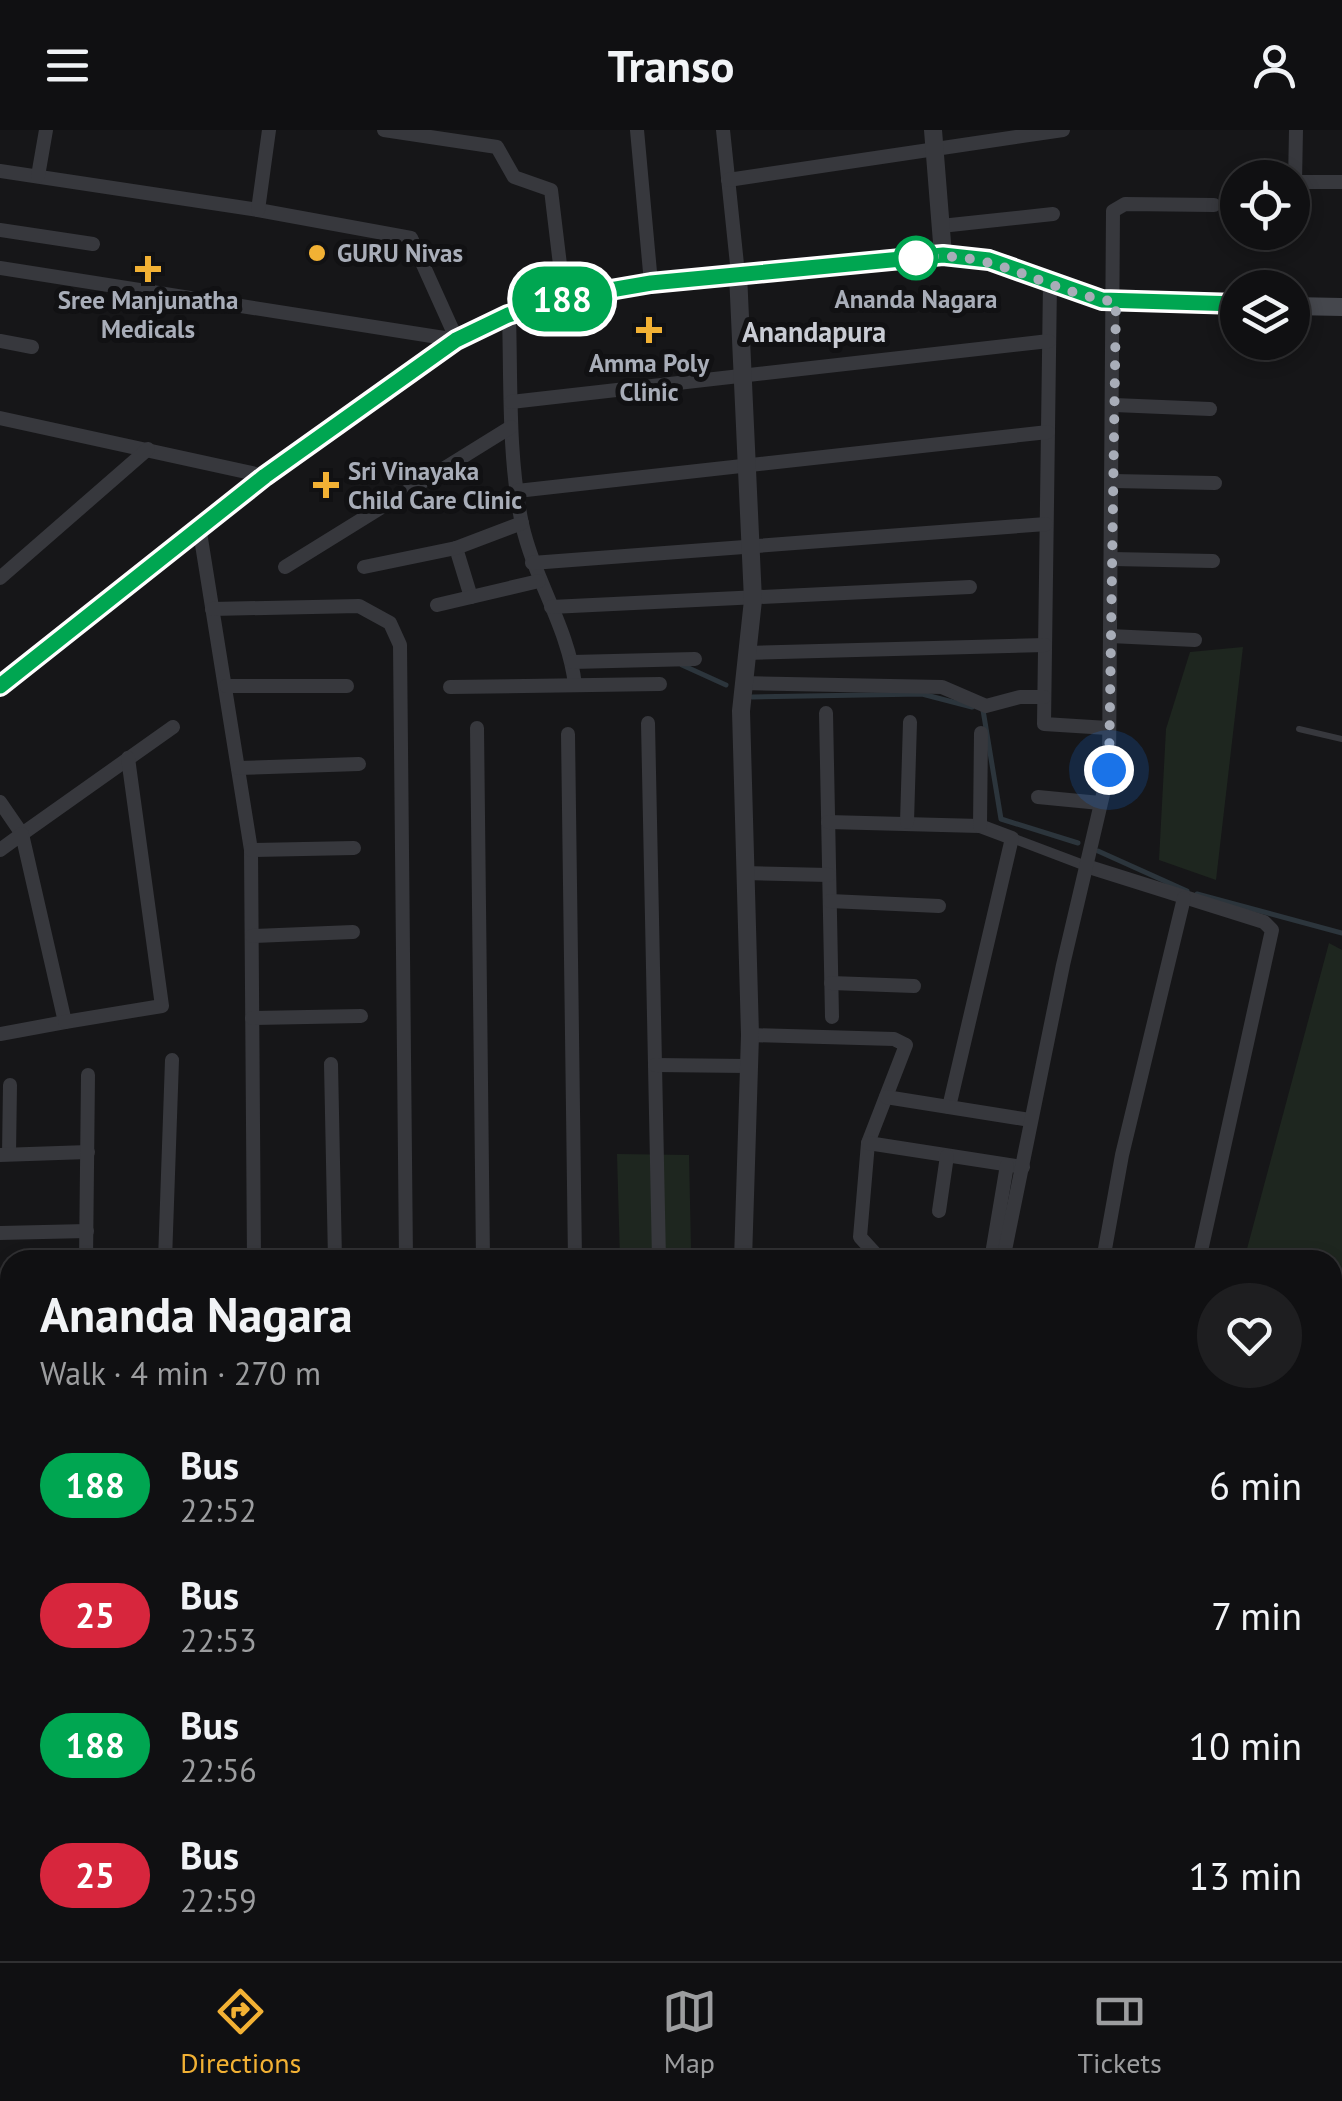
<!DOCTYPE html>
<meta charset="utf-8">
<style>
:root{--surface:#101012;--page:#1e1e20;--text:#f1f3f6;--muted:#9c9d9f;--line:#303032;--accent:#f2b134}
body{margin:0;font-family:"PT Sans",sans-serif;background:var(--page);color:var(--text);height:100vh;display:flex;flex-direction:column;font-size:38px;white-space:nowrap}
*{box-sizing:border-box;margin:0}
p{font-size:32px;color:var(--muted)}
.icon{flex:none;width:55px;height:55px;fill:none;stroke:currentColor;stroke-width:2;stroke-linecap:round;stroke-linejoin:round}
.map{position:relative;flex:1;overflow:hidden}
.details{position:absolute;left:0px;top:1120px;width:1342px;height:712px;display:flex;flex-direction:column;background:var(--surface);border-radius:30px 30px 0 0;box-shadow:0 5px 15px #0003,0 0 0 2px var(--line)}
.details>*{flex:none}
.badge{padding:0 20px;border-radius:32px;font-size:35px;line-height:65px}
.tools{position:absolute;left:1220px;top:30px;display:grid;gap:20px}
.tools a{display:grid;place-items:center;width:90px;height:90px;border-radius:50%;background:var(--surface);box-shadow:0 5px 15px #0003,0 0 0 2px var(--line);font-size:50px}
.you{position:absolute;width:50px;height:50px;margin:-25px;border:8px solid #fff;border-radius:50%;background:#1a73e8;box-shadow:0 0 0 15px #1a73e833}
.map>.badge{position:absolute;translate:-50% -50%;box-shadow:0 0 0 5px #fff}
.round{display:grid;place-items:center;flex:none;width:105px;height:105px;border-radius:52px;background:var(--page)}
.summary{display:flex;align-items:center;justify-content:space-between;height:170px;padding:0 40px}
h1{font-size:48px;font-weight:600;line-height:75px}
ul{padding:0;list-style:none}
li{display:flex;align-items:center;gap:30px;height:130px;padding:0 40px}
li div{flex:1}
li b{display:block;font-size:38px}
li em{font-style:normal}
li .badge{min-width:110px;font-weight:700;text-align:center}
header{display:flex;justify-content:space-between;align-items:center;height:130px;padding:0 40px;background:var(--surface);font-size:45px;font-weight:600}
.dock{display:flex;justify-content:space-around;align-items:center;height:140px;border-top:2px solid var(--line);background:var(--surface);font-size:28px;color:var(--muted)}
.dock a{display:grid;justify-items:center;gap:5px}
.dock .on{color:var(--accent)}
.map>svg:first-child{display:block}
.green{fill:#1e261f}
.lines{fill:none;stroke-linecap:round;stroke-linejoin:round}
.stream{stroke:#2c353c;stroke-width:5}
.path{stroke:#3d3f44;stroke-width:2.5;stroke-dasharray:5 8;stroke-linecap:butt}
.service{stroke:#37383d;stroke-width:6}
.pedestrian{stroke:#37383d;stroke-width:10}
.minor{stroke:#37383d;stroke-width:14}
.tertiary{stroke:#37383d;stroke-width:18}
.secondary{stroke:#45474d;stroke-width:18}
.line-casing{stroke:#fff;stroke-width:22}
.line{stroke:#00a651;stroke-width:15}
.walk{stroke:#a8adb8;stroke-width:10;stroke-dasharray:0 18}
.poi-dot{fill:#f2b134;stroke:#111113;stroke-width:4}
.stop-dot{fill:#fff;stroke:#00a651;stroke-width:5}
.labels{text-anchor:middle;stroke-width:10;stroke-linejoin:round;paint-order:stroke}
.poi-label{font-size:25px;font-weight:bold;fill:#a8adb8;stroke:#111113;text-anchor:start}
.stop-label{font-size:25px;font-weight:bold;fill:#a8adb8;stroke:#111113}
.neighbourhood-label{font-size:28px;font-weight:bold;fill:#c9ccd4;stroke:#111113}
</style>
<header><svg class="icon" aria-label="menu" viewBox="0 0 24 24"><path d="M4 6h16M4 12h16M4 18h16"/></svg>Transo<svg class="icon" aria-label="person" viewBox="0 0 24 24"><circle cx="12" cy="8" r="4"/><path d="M4 21q1-7 8-7t8 7"/></svg></header>
<div class="map">
<svg width="1342" height="1831" viewBox="0 0 1342 1831">
<rect width="100%" height="100%" fill="#161618"/>
<g class="green">
<polygon points="1243,517 1216,750 1159,730 1166,599 1190,522"/>
<polygon points="1329,813 1342,820 1342,1233 1333,1344 1332,1130 1244,1130"/>
<polygon points="617,1024 689,1025 691,1118 731,1118 731,1130 620,1130"/>
<polygon points="767,1822 961,1823 961,1831 766,1831"/>
<polygon points="290,1823 649,1823 648,1831 294,1831"/>
</g>
<g class="lines">
<g class="stream">
<polyline points="682,535 726,555"/>
<polyline points="752,567 922,564 972,577"/>
<polyline points="983,580 1001,689 1078,713"/>
<polyline points="1098,721 1187,761"/>
<polyline points="1197,764 1342,803"/>
</g>
<g class="path">
<polyline points="0,1443 10,1479"/>
<polyline points="230,1822 238,1831"/>
</g>
<polyline class="service" points="1299,599 1342,609"/>
<polyline class="pedestrian" points="1012,708 1086,736"/>
<g class="minor">
<polyline points="384,0 497,17 514,47 551,60 564,168"/>
<polyline points="637,0 651,153"/>
<polyline points="723,0 738,144"/>
<polyline points="1296,0 1295,52 1342,52"/>
<polyline points="0,41 258,80 411,108 457,210"/>
<polyline points="38,46 46,0"/>
<polyline points="728,50 1063,0"/>
<polyline points="258,80 269,0"/>
<polyline points="941,96 1053,84"/>
<polyline points="0,100 93,114"/>
<polyline points="0,138 457,210"/>
<polyline points="1050,152 1044,594 1108,598"/>
<path d="M509 185C511 254 508 326 522 394 534 449 569 499 575 555"/>
<polyline points="0,211 32,217"/>
<polyline points="511,272 1049,211"/>
<polyline points="1114,275 1210,279"/>
<polyline points="0,288 265,346"/>
<polyline points="1113,351 1215,353"/>
<polyline points="517,361 1048,302"/>
<polyline points="199,396 251,720 254,1130"/>
<polyline points="456,418 471,467"/>
<polyline points="1112,429 1213,431"/>
<polyline points="532,433 1046,394"/>
<polyline points="285,437 511,297"/>
<polyline points="364,437 456,418 522,393"/>
<polyline points="0,448 148,319"/>
<polyline points="437,475 539,451"/>
<polyline points="551,477 970,457"/>
<polyline points="212,479 359,476 390,493 400,515 406,1130"/>
<polyline points="1110,506 1195,510"/>
<polyline points="746,523 1045,515"/>
<polyline points="572,532 695,529"/>
<polyline points="743,553 942,557 986,576 1020,567 1044,567"/>
<polyline points="226,556 347,556"/>
<polyline points="450,557 660,554"/>
<polyline points="826,583 832,887"/>
<polyline points="648,593 659,1130"/>
<polyline points="477,598 483,1130"/>
<polyline points="568,604 575,1130"/>
<polyline points="238,638 359,634"/>
<polyline points="1038,667 1100,673"/>
<polyline points="0,672 22,704 173,597"/>
<polyline points="828,692 980,696 1012,708 949,977"/>
<polyline points="907,692 910,592"/>
<polyline points="980,696 981,603"/>
<polyline points="0,720 22,704 65,892 0,904"/>
<polyline points="251,720 354,718"/>
<polyline points="1086,736 1264,792 1272,800 1199,1130"/>
<polyline points="744,743 829,745"/>
<polyline points="830,771 939,776"/>
<polyline points="252,806 353,802"/>
<polyline points="831,853 914,856"/>
<polyline points="252,888 361,886"/>
<polyline points="65,892 162,876 128,628"/>
<polyline points="750,905 894,909 906,915 868,1013 860,1107 881,1130"/>
<polyline points="331,934 335,1130"/>
<polyline points="655,935 747,936"/>
<polyline points="886,967 1030,990"/>
<polyline points="868,1013 1023,1037"/>
<polyline points="9,1024 10,955"/>
<polyline points="0,1025 88,1022"/>
<polyline points="939,1081 947,1026"/>
<polyline points="0,1103 87,1101"/>
<polyline points="86,1130 88,945"/>
<polyline points="165,1130 172,930"/>
<polyline points="991,1130 1007,1035"/>
<polyline points="1003,1130 1063,835 1109,639 1113,81 1125,74 1214,75"/>
<polyline points="1103,1130 1122,1025 1184,768"/>
<polyline points="0,1192 10,1190"/>
<polyline points="1332,1552 1335,1506 1342,1498"/>
<polyline points="1332,1716 1342,1716"/>
<polyline points="1332,1750 1342,1750"/>
<polyline points="1288,1822 1288,1831"/>
<polyline points="966,1831 966,1822"/>
<polyline points="1107,1831 1107,1822"/>
<polyline points="1171,1831 1171,1822"/>
<polyline points="1242,1831 1242,1822"/>
</g>
<g class="tertiary">
<polyline points="933,0 943,125"/>
<polyline points="738,144 753,470 741,581 750,905 743,1130"/>
<polyline points="696,1831 697,1822"/>
</g>
<g class="secondary">
<polyline points="1292,176 1342,177"/>
<polyline points="0,556 265,346 457,210 509,185 564,168 651,153 943,125 989,130 1102,170 1238,174"/>
</g>
</g>
<g class="lines">
<g class="line-casing">
<polyline id="line" points="0,556 265,346 456,210 508,185 564,168 651,153 943,125 989,130 1102,170 1238,174"/>
</g>
<use href="#line" class="line"/>
<path class="walk" d="M916 128C995 117 1043 162 1116 172L1109 640"/>
</g>
<g class="poi-dot">
<circle cx="317" cy="123" r="10"/>
<path d="M143 124h10v10h10v10h-10v10h-10v-10h-10v-10h10z"/>
<path d="M644 185h10v10h10v10h-10v10h-10v-10h-10v-10h10z"/>
<path d="M321 340h10v10h10v10h-10v10h-10v-10h-10v-10h10z"/>
</g>
<circle class="stop-dot" cx="916" cy="128" r="20"/>
<g class="labels">
<g class="poi-label">
<text x="337" y="132">GURU Nivas</text>
<text x="148" y="179" text-anchor="middle">Sree Manjunatha<tspan x="148" dy="29">Medicals</tspan></text>
<text x="649" y="242" text-anchor="middle">Amma Poly<tspan x="649" dy="29">Clinic</tspan></text>
<text x="348" y="350">Sri Vinayaka<tspan x="348" dy="29">Child Care Clinic</tspan></text>
</g>
<g class="stop-label">
<text x="916" y="178">Ananda Nagara</text>
</g>
<g class="neighbourhood-label">
<text x="814" y="212">Anandapura</text>
</g>
</g>
</svg>
<div class="tools">
<a><svg class="icon" aria-label="locate" viewBox="0 0 24 24"><circle cx="12" cy="12" r="6"/><path d="M12 2v4M12 18v4M2 12h4M18 12h4"/></svg></a>
<a><svg class="icon" aria-label="layers" viewBox="0 0 24 24"><path d="M12 4l9 5-9 5-9-5zM3 14l9 5 9-5"/></svg></a>
</div>
<div class="you" style="left:1109px;top:640px"></div>
<b class="badge" style="left:562px;top:169px;background:#00a651;color:#fff">188</b>
<section class="details">
<div class="summary"><div><h1>Ananda Nagara</h1><p>Walk · 4 min · 270 m</p></div><a class="round"><svg class="icon" aria-label="heart" viewBox="0 0 24 24"><path d="M12 20l-8-8c-3-5 5-10 8-4 3-6 11-1 8 4z"/></svg></a></div>
<ul>
<li><span class="badge" style="background:#00a651;color:#fff">188</span><div><b>Bus</b><p>22:52</p></div><em>6 min</em></li>
<li><span class="badge" style="background:#d7263d;color:#fff">25</span><div><b>Bus</b><p>22:53</p></div><em>7 min</em></li>
<li><span class="badge" style="background:#00a651;color:#fff">188</span><div><b>Bus</b><p>22:56</p></div><em>10 min</em></li>
<li><span class="badge" style="background:#d7263d;color:#fff">25</span><div><b>Bus</b><p>22:59</p></div><em>13 min</em></li>
</ul>
</section>
</div>
<nav class="dock">
<a class="on"><svg class="icon" aria-label="directions" viewBox="0 0 24 24"><path d="M12 3l9 9-9 9-9-9zM9 14v-3h6M13 9l2 2-2 2"/></svg>Directions</a>
<a><svg class="icon" aria-label="map" viewBox="0 0 24 24"><path d="M3 6l6-2 6 2 6-2v14l-6 2-6-2-6 2zM9 4v14M15 6v14"/></svg>Map</a>
<a><svg class="icon" aria-label="tickets" viewBox="0 0 24 24"><path d="M3 7h18v10H3zM15 7v10"/></svg>Tickets</a>
</nav>
